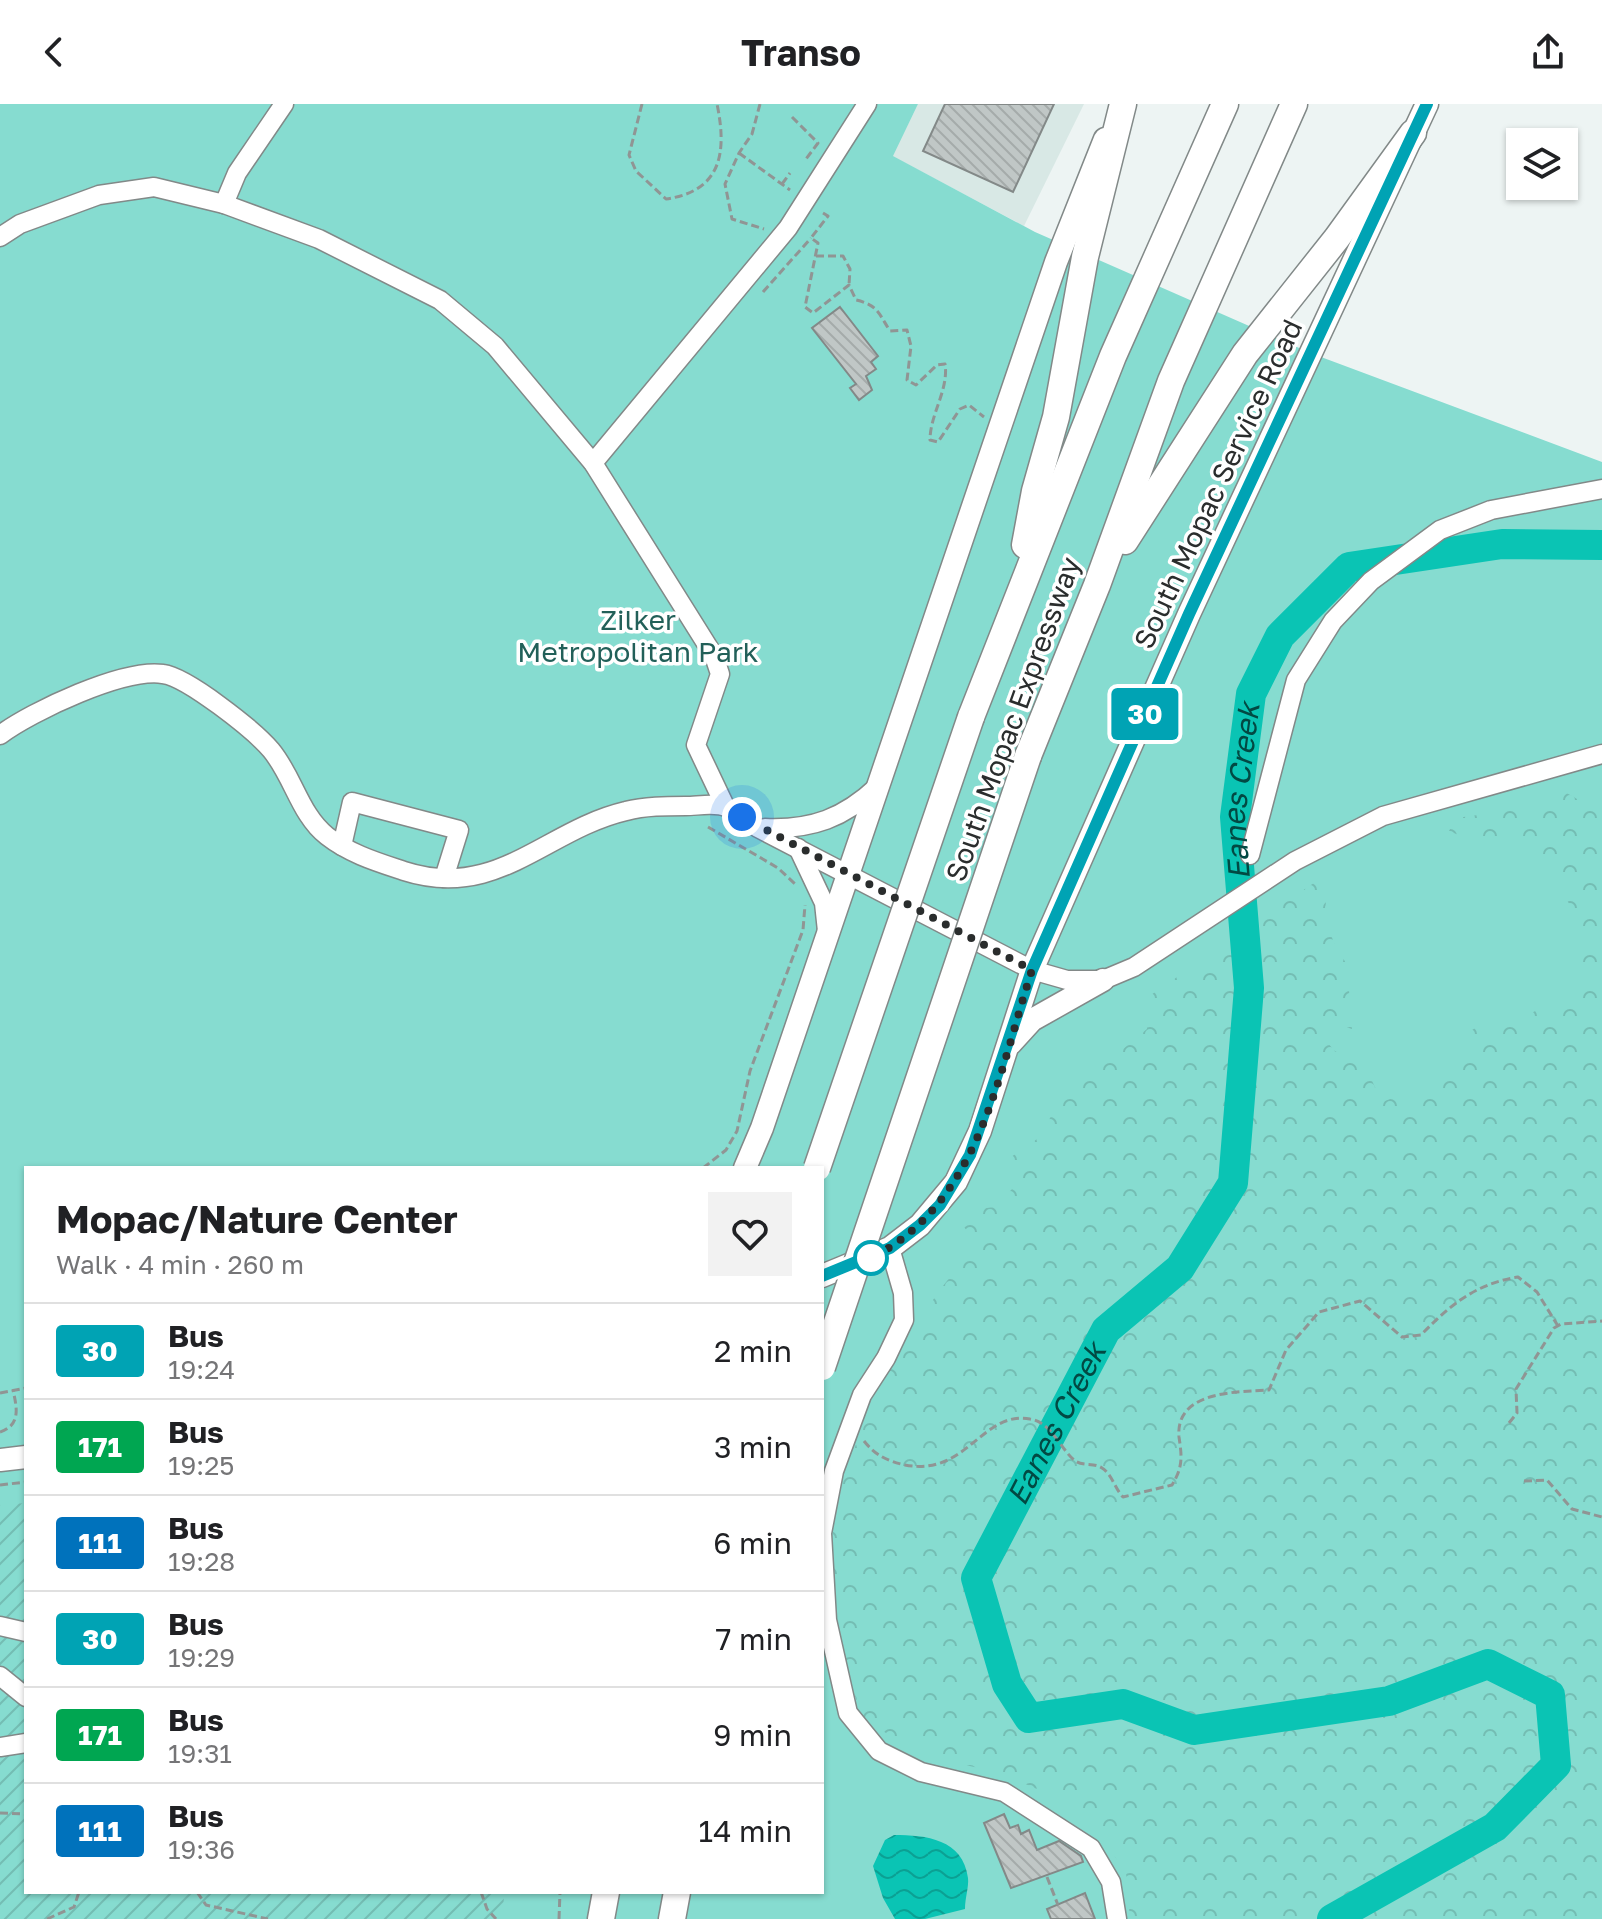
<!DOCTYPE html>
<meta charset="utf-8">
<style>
:root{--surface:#fff;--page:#f2f2f2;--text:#202124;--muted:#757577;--line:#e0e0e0}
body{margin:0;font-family:"Golos Text",sans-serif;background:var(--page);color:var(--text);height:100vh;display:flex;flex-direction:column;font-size:30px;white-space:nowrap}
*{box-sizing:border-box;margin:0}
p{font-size:26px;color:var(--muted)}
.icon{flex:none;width:44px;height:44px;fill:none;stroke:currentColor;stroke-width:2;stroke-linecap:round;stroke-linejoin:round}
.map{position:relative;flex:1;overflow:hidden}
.drawer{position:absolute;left:24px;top:1062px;width:800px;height:728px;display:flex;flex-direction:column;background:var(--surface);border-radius:0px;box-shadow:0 2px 6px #0004}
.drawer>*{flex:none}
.badge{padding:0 16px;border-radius:6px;font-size:28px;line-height:52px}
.tools{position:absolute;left:1506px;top:24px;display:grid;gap:16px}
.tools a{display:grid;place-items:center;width:72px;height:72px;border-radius:0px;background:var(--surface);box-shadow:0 2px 6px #0004;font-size:40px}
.you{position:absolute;width:40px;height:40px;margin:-20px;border:6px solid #fff;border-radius:50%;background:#1a73e8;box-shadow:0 0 0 12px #1a73e833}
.map>.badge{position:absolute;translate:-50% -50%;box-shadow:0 0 0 4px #fff}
.round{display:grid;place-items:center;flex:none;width:84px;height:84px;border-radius:0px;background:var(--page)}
.headline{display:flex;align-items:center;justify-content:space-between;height:136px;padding:0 32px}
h1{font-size:38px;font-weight:700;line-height:60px}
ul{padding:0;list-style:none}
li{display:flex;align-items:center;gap:24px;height:96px;padding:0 32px;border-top:2px solid var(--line)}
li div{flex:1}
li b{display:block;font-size:30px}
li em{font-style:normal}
li .badge{min-width:88px;font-weight:700;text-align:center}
header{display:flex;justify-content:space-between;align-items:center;height:104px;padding:0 32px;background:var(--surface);font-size:36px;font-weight:700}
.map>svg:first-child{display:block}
.built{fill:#d8e8e5}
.green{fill:#86dcd0;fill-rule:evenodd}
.forest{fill:url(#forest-crowns)}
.garden{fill:url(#garden-furrows)}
.water{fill:url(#water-waves)}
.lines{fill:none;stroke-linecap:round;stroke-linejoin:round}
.river{stroke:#0ac4b4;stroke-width:30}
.building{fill:url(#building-back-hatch);stroke:#838988;stroke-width:2}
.minor-casing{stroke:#828988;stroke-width:21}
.major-casing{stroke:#828988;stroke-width:25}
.highway-casing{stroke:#828988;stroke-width:29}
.path{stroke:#909594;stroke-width:3;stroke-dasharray:8 4;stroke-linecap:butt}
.minor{stroke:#fff;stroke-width:18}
.major{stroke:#fff;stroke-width:22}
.highway{stroke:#fff;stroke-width:26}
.highway-bridge-casing{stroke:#828988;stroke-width:29;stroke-linecap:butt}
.highway-bridge{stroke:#fff;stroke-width:26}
.line-casing{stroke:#fff;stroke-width:18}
.line{stroke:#00a3b4;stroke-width:12}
.walk{stroke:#2a2d2d;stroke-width:8;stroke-dasharray:0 14.4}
.stop-dot{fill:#fff;stroke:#00a3b4;stroke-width:4}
.labels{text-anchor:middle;stroke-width:7;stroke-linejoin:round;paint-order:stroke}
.street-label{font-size:28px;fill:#2a2d2d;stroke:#fff}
.park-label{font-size:28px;fill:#226059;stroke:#fff}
.water-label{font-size:30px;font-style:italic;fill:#024943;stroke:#fff}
</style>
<header><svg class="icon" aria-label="back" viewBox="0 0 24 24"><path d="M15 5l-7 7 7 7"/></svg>Transo<svg class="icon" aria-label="share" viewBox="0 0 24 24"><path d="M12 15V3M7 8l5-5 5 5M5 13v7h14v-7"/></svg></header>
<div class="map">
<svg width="1602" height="1815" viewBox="0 0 1602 1815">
<defs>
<pattern id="forest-crowns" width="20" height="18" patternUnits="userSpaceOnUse" patternTransform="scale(2)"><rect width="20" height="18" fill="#86dcd0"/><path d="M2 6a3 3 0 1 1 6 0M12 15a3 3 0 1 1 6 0" fill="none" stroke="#74bdb3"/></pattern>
<pattern id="garden-furrows" width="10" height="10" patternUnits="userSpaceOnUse" patternTransform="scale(2)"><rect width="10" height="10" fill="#86dcd0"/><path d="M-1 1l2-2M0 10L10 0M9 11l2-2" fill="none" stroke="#74bdb3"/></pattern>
<pattern id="water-waves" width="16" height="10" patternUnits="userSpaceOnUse" patternTransform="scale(2)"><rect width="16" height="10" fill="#0ac4b4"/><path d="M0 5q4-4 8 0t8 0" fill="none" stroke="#0ba093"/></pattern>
<pattern id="building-back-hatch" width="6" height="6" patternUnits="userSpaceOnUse" patternTransform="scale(2)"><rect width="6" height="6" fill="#c0c7c6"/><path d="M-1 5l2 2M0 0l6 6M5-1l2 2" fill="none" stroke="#a5abaa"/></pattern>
</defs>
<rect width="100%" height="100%" fill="#edf4f3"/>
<polygon class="built" points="918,0 1084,0 1024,122 892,52"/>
<path class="green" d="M0 0H918L893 52 1035 128 1313 250 1602 358V1815H0ZM26 1064H822V1788H26Z"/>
<path class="forest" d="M1563 687 1602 709V1804L1597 1815H1130L1126 1768 1108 1743 1058 1694 997 1668 947 1657 897 1636 864 1615 850 1579 838 1521 832 1437 838 1383 890 1260 939 1187 978 1138 958 1117 968 1106 995 1103 1012 1085 1003 1072 1011 1053 1037 1035 1060 998 1147 925 1145 895 1324 772 1327 788 1325 807 1333 837 1347 861 1352 925 1334 919 1320 931 1336 948 1356 943 1382 998 1422 983 1455 957 1467 929 1495 912 1510 920 1551 899 1577 879C1586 818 1569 788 1528 743H1487L1449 727 1456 714 1529 704Z"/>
<polygon class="garden" points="26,1399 26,1788 504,1788 503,1815 0,1815 0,1401"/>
<path class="water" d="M894 1731C926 1731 963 1735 968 1774 969 1783 965 1794 965 1805L925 1815H895L883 1794 873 1762 885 1736Z"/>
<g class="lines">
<path class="river" id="s1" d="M1332 1815 1495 1723 1556 1661 1550 1591 1488 1560 1389 1597 1194 1626 1123 1600 1029 1614 1007 1580 976 1474 1106 1226 1180 1164 1233 1079 1249 884 1235 713 1251 590 1280 532 1349 463 1502 440 1602 441"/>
</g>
<g class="building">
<polygon points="945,0 1054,0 1013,88 923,47"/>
<polygon points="840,203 878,252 871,258 876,265 866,272 872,286 859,296 850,284 856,280 812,224"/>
<polygon points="1004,1710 1010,1724 1018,1721 1021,1730 1029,1726 1037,1746 1059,1737 1081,1752 1083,1758 1011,1784 984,1719"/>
<polygon points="1085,1789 1095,1815 1051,1815 1047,1805"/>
</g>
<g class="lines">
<g class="minor-casing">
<g id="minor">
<polyline points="224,100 237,69 284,0"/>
<polyline points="0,133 20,120 99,91 154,83 224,100 319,135 440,196 495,242 593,359 714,552 720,570 696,641 725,702"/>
<polyline points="593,359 788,124 867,0"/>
<path d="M0 631C32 607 124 564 163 570 187 573 254 626 271 646 293 672 300 711 327 732 350 750 377 758 404 767 497 797 545 726 626 707 645 702 666 702 686 702 698 702 717 698 728 704 739 709 748 718 758 724L1032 866 1067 876H1103L1134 863 1295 757 1383 712 1602 650"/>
<path d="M765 724C812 726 844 714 878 682"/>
<polyline points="342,742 352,698 459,726 444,774"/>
<polyline points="798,744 824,799 827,827"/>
<polyline points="1250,751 1296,576 1333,517 1371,477 1440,426 1491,406 1602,385"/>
<polyline points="890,1144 903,1189 904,1216 886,1254 862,1291 834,1367 822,1429 827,1516 848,1609 879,1647 921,1668 1004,1688 1091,1744 1111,1778 1117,1815"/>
<polyline points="0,1522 26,1528"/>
<polyline points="0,1572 26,1593"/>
<polyline points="0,1643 26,1639"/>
</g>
</g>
<g class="major-casing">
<g id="major">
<polyline points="1011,939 1032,916 1103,876"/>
<polyline points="745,1064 762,1024 1056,158 1105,35"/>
<polyline points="822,1172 890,1144 920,1121 956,1078 980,1027 1032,866 1189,510 1427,0"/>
<polyline points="0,1356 26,1353"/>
</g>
</g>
<g class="highway-casing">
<g id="highway">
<polyline points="1125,437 1245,250 1337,134 1413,29"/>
<polyline points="1025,441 1035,387 1056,313 1085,153 1123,0"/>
<polyline points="971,613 1113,252 1225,0"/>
<polyline points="1028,652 1097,481 1171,277 1294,0"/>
<polyline points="601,1815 606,1788"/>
<polyline points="672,1815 677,1788"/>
</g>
</g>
<g class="path">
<path d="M642 0 629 51 636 67 666 95C722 87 727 48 717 0"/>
<polyline points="760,0 752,30 739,49 725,80 732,115 764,125"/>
<polyline points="792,13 818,39 806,55"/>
<polyline points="739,49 790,86"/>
<polyline points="782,80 790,69"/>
<path d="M823 109 828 112 811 134 818 139 805 203 813 209 849 181 856 196C878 201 879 210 890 227L907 226 911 242 907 276 916 281 937 261 945 260C949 286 930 310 930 336L938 338 960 305 969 301 984 313"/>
<polyline points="816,152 843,152 850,165 849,181"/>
<polyline points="763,188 811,134"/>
<polyline points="708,723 778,764 795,780"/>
<polyline points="703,1064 726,1046 737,1027 750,967 803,826 805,801"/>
<polyline points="0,1289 26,1284"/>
<polyline points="1509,1319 1517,1309 1516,1285 1554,1224 1561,1220 1602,1217"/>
<path d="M0 1328C21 1321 17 1304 13 1286"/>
<path d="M864 1337C875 1351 887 1357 905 1361 967 1373 982 1306 1030 1315 1051 1318 1060 1344 1074 1356 1082 1363 1094 1358 1102 1364 1112 1370 1115 1385 1123 1393L1172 1381C1183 1363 1182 1353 1179 1333 1175 1286 1239 1288 1269 1286L1286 1246 1319 1208 1360 1197 1402 1233 1421 1231C1450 1201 1475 1180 1518 1173L1537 1188 1558 1222"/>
<polyline points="1524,1377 1547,1376 1572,1405 1602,1413"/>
<polyline points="0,1381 26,1378"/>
<polyline points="0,1709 26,1710"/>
<polyline points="1047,1773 1058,1801"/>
<polyline points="197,1788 206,1801 268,1815"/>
<polyline points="481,1788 487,1805 496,1815"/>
<polyline points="47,1815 74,1803 79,1788"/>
<polyline points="559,1815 560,1788"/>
</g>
<use href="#minor" class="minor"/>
<use href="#major" class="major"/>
<use href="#highway" class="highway"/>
<g class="highway-bridge-casing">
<g id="highway-bridge">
<polyline points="817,1064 971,613"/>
<polyline points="822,1263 1028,652"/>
</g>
</g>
<use href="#highway-bridge" class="highway-bridge"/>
</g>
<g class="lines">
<g class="line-casing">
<polyline id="line" points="822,1172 890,1144 920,1121 940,1101 970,1051 1032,866 1189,510 1427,0"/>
</g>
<use href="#line" class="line"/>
<path class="walk" d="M742 713 1032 866C998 971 979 1100 871 1154"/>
</g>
<circle class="stop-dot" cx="871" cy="1154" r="16"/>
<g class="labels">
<g class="street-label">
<text transform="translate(1218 380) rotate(-65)" y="10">South Mopac Service Road</text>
<text transform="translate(1013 615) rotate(-70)" y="10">South Mopac Expressway</text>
</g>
<g class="park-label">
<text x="638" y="526">Zilker<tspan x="638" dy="32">Metropolitan Park</tspan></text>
</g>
<g class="water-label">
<text dy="10" stroke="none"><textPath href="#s1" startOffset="1908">Eanes Creek</textPath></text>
<text dy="10" stroke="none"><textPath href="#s1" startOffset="1212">Eanes Creek</textPath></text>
</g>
</g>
</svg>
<div class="tools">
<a><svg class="icon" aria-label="layers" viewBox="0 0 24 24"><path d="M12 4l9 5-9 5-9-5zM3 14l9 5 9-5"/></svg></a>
</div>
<div class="you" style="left:742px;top:713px"></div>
<b class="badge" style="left:1145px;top:610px;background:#00a3b4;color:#fff">30</b>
<section class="drawer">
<div class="headline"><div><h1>Mopac/Nature Center</h1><p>Walk · 4 min · 260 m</p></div><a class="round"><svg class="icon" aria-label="heart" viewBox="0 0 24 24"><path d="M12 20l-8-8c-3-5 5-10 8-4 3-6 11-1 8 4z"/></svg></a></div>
<ul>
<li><span class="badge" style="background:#00a3b4;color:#fff">30</span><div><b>Bus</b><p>19:24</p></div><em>2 min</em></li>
<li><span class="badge" style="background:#00a651;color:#fff">171</span><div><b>Bus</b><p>19:25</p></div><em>3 min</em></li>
<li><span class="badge" style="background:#0072bc;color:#fff">111</span><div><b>Bus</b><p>19:28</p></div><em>6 min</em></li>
<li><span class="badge" style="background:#00a3b4;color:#fff">30</span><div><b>Bus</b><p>19:29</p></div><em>7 min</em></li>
<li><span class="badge" style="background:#00a651;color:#fff">171</span><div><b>Bus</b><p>19:31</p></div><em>9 min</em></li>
<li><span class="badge" style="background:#0072bc;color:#fff">111</span><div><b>Bus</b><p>19:36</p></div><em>14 min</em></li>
</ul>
</section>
</div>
